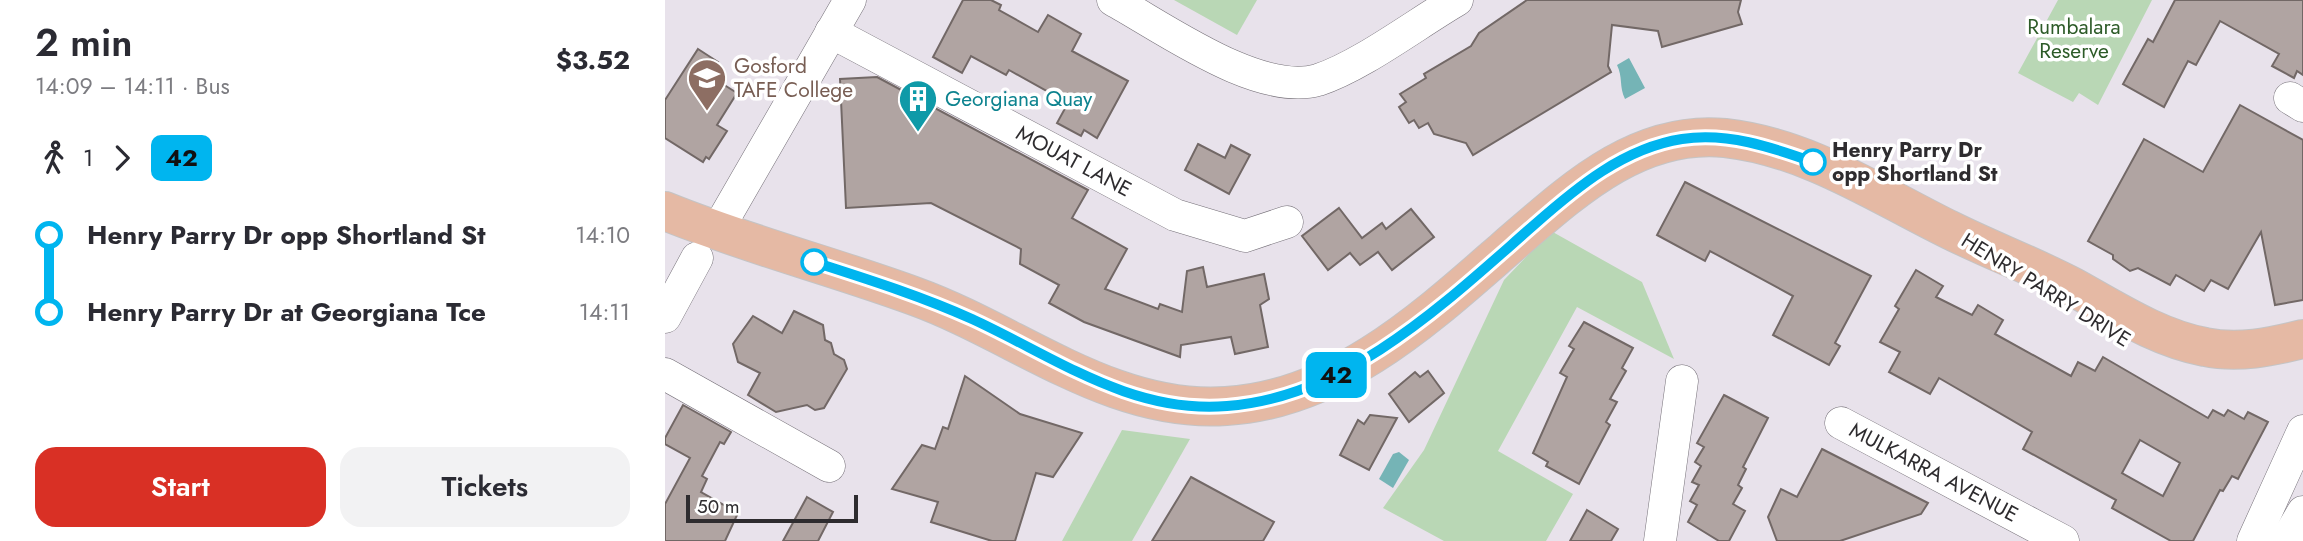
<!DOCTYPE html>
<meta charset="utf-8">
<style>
:root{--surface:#fff;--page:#f2f2f3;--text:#2b2b33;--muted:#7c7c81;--accent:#d93025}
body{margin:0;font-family:Jost,sans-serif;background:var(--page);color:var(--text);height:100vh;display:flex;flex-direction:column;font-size:26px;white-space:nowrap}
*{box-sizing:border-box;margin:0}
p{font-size:23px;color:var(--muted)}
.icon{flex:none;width:38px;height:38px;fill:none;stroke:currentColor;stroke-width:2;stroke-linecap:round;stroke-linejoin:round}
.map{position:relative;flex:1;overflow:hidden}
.sheet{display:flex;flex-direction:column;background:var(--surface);width:665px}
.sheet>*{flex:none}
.badge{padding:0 14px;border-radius:10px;font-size:24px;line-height:46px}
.scale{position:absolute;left:21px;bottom:18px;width:172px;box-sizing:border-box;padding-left:7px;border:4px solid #2e2c2f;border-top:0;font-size:19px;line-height:24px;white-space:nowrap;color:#2e2c2f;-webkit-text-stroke:5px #fff;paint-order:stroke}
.map>.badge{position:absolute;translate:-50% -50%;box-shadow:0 0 0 4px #fff}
.legs{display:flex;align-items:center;gap:10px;height:77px;padding:0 35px;font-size:23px}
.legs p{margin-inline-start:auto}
.overview{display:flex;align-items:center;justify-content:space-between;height:119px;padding:0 35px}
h1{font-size:38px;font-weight:600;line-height:52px}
.primary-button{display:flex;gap:14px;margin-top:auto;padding:14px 35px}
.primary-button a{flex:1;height:80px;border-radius:21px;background:var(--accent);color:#fff;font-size:28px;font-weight:600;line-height:80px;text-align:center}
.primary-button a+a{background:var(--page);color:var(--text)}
ul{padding:0 35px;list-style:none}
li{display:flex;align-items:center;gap:24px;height:77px;font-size:26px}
li i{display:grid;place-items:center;width:10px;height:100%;margin:0 9px;background:currentColor}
li i::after{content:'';width:18px;height:18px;margin:-9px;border:5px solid;border-radius:50%;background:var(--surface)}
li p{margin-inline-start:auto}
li:first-child i{background:linear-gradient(#0000 50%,currentColor 0)}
li:last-child i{background:linear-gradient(currentColor 50%,#0000 0)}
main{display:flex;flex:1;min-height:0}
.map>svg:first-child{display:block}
.green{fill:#b9d7b5}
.water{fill:#75b4b6}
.building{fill:#b0a4a2;stroke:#726866;stroke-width:2;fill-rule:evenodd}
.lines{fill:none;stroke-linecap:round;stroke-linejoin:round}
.minor-casing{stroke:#757078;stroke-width:33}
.major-casing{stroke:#c4c4c5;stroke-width:40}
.minor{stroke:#fff;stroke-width:32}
.major{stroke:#e5b9a4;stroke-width:38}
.line-1-casing{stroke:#fff;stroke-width:16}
.line-1{stroke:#00b5ef;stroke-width:10}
.stop-1-dot{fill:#fff;stroke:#00b5ef;stroke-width:3.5}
.labels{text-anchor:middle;stroke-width:7;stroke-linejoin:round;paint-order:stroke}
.park-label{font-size:21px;fill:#2d5b28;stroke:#fff}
.education-label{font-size:21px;fill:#785e54;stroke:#fff;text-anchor:start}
.culture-label{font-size:21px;fill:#0d838f;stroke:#fff;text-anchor:start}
.stop-label{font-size:21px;font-weight:bold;fill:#2e2c2f;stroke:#fff;text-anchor:start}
.street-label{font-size:21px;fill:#2e2c2f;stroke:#fff}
</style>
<main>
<section class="sheet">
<div class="overview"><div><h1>2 min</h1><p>14:09 – 14:11 · Bus</p></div><b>$3.52</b></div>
<div class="legs"><svg class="icon" aria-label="walk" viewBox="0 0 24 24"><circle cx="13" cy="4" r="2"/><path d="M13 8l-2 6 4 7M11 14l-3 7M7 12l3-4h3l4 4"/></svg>1<svg class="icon" aria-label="forward" viewBox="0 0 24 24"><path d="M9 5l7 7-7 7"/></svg><b class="badge" style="background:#00b5ef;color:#111">42</b></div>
<ul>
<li><i style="color:#00b5ef"></i><b>Henry Parry Dr opp Shortland St</b><p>14:10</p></li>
<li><i style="color:#00b5ef"></i><b>Henry Parry Dr at Georgiana Tce</b><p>14:11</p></li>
</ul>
<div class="primary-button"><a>Start</a><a>Tickets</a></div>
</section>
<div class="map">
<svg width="1638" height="541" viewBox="0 0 1638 541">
<rect width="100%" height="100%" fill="#e8e2eb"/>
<g class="green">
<polygon points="509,0 592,0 572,35"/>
<polygon points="1393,0 1487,0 1433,105 1414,93 1408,102 1353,73"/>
<polygon points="886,231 977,282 1009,359 912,307 833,451 908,494 881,541 779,541 718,508 759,450 839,280"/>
<polygon points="457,430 525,439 467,541 397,541"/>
</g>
<g class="water">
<path d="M964 58 980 88 960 99C954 87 958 77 952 65Z"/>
<polygon points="734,452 744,460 728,488 714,479 728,454"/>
</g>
<g class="building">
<polygon points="298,0 326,0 336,5 334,10 373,32 383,15 416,34 407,51 463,81 432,138 419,130 416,136 392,123 403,103 344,70 341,75 306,56 297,73 268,57"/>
<polygon points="862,0 1076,0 1073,12 1077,24 997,47 993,31 947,25 943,66 946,72 808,155 801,143 769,134 763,123 754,128 749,120 744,123 734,107 741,102 735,94 761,78 759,74 806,46 814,33"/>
<polygon points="1510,0 1638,0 1638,75 1632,71 1629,78 1607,66 1614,54 1555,21 1531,65 1523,61 1499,107 1458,84 1483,39 1488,42"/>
<polygon points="33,49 53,62 45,76 72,93 52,125 62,131 44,159 41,157 38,162 0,138 0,100"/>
<polygon points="212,77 423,190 407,218 462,249 440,289 493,309 495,304 517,312 522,271 538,267 542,287 599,274 604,299 595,305 603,347 570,354 566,337 516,345 515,357 419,322 384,303 394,285 355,264 356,249 266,203 181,208 175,79"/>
<polygon points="1575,105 1638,140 1638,300 1610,305 1596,232 1563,289 1546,280 1539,291 1511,275 1505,285 1473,268 1465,271 1448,259 1448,255 1423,241 1479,139 1538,172"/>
<polygon points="533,144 560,158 566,145 585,155 564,194 520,170"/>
<polygon points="1020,182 1206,276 1170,343 1175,346 1164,365 1108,335 1128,296 1045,251 1040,261 992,235"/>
<polygon points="674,208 697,238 717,223 721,229 746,209 769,237 727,270 713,252 695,265 685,253 663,270 637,236"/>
<path d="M1251 270 1278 286 1271 297 1307 315 1313 305 1338 320 1330 334 1406 376 1413 362 1430 371 1438 357 1543 418 1548 410 1559 416 1563 410 1579 419 1583 412 1603 422 1573 479 1567 476 1558 491 1555 490 1528 541H1506L1447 508 1451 500 1358 449 1367 432 1274 378 1265 394 1224 372 1235 352 1215 342 1234 309 1230 306ZM1475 440 1515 463 1498 496 1457 473Z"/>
<polygon points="129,311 158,325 160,340 166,343 169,354 179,360 182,369 159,408 150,410 142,405 111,412 83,395 95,373 73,362 68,344 88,316 117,333"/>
<polygon points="919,322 968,348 957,368 961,371 945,399 952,402 941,422 945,425 914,484 881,466 883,462 868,453 902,377 895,373 909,349 904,346"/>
<polygon points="763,371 779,393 744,422 724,394 750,372 755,377"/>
<polygon points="300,376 355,414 417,433 388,477 371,473 350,541 327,541 266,522 273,502 227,489 257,445 270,449 278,427 283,429"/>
<polygon points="1059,395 1103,418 1078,467 1081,469 1073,485 1077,488 1068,504 1080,511 1064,541 1054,541 1023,522 1032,505 1025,501 1034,485 1027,482 1036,466 1030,462 1039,447 1032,443"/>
<polygon points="18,405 66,432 59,444 55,442 37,476 42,479 36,492 73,513 60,541 0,541 0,504 25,458 0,444 0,438"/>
<polygon points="705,415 732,418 704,470 675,455 693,420 699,424"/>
<polygon points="1157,449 1263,503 1256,514 1175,541 1112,541 1103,517 1116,489 1132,497"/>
<polygon points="526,477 609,522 598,541 487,541"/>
<polygon points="142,497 168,512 153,541 118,541"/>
<polygon points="922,510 953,529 946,541 905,541"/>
</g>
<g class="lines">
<g class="minor-casing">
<g id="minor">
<path d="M448 0C499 28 594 97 653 80 696 66 751 24 792 0"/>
<path id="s1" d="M166 32 510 215 580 236 622 222"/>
<polyline points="1625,98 1638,106"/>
<polyline points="53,229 185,0"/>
<polyline points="0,317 32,258"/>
<polyline points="0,374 164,466"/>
<path id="s2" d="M1176 423 1398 541"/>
<polyline points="995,541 1017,381"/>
<polyline points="1588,541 1638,431"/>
<polyline points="1621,541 1638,512"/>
</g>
</g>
<g class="major-casing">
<path id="major" d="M0 211C81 244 167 266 249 296 352 333 446 414 561 406 672 400 761 318 840 249 903 195 970 129 1060 138 1142 147 1212 194 1285 230 1325 250 1368 266 1408 287 1450 310 1492 338 1540 347 1573 354 1606 347 1638 339"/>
</g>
<use href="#minor" class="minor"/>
<use href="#major" class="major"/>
</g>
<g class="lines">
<g class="line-1-casing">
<path id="line-1" d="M149 262C202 279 256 296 307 319 390 357 466 414 562 406 684 397 782 301 869 225 912 187 959 148 1017 139 1062 132 1106 147 1148 162"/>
</g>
<use href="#line-1" class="line-1"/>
</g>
<defs>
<g id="university-pin" transform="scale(2.0125)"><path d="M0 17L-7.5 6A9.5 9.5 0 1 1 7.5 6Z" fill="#8d6e63" stroke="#fff"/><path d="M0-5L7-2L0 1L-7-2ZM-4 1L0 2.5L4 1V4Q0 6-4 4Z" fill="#fff"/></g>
<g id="building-pin" transform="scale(2.0125)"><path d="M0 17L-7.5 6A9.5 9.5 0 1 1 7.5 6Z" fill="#0f9aa8" stroke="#fff"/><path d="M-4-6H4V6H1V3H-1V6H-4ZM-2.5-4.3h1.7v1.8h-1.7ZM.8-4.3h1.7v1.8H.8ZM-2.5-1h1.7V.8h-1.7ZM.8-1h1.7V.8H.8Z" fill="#fff"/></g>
</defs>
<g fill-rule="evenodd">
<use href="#university-pin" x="42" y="78"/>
<use href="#building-pin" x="253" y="99"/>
</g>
<g class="stop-1-dot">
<circle cx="1148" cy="162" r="12"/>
<circle cx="149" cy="262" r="12"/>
</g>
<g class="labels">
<g class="park-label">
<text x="1409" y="34">Rumbalara<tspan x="1409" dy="24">Reserve</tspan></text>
</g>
<g class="education-label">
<text x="69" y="73">Gosford<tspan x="69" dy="24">TAFE College</tspan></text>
</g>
<g class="culture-label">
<text x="280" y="106">Georgiana Quay</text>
</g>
<g class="stop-label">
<text x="1167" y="157">Henry Parry Dr<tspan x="1167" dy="24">opp Shortland St</tspan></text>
</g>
<g class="street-label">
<text dy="7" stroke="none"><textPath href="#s1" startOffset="275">MOUAT LANE</textPath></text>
<text transform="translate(1381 290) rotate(32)" y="7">HENRY PARRY DRIVE</text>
<text dy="7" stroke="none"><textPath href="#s2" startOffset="105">MULKARRA AVENUE</textPath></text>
</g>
</g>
</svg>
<div class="scale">50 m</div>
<b class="badge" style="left:671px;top:375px;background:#00b5ef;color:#111">42</b>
</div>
</main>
